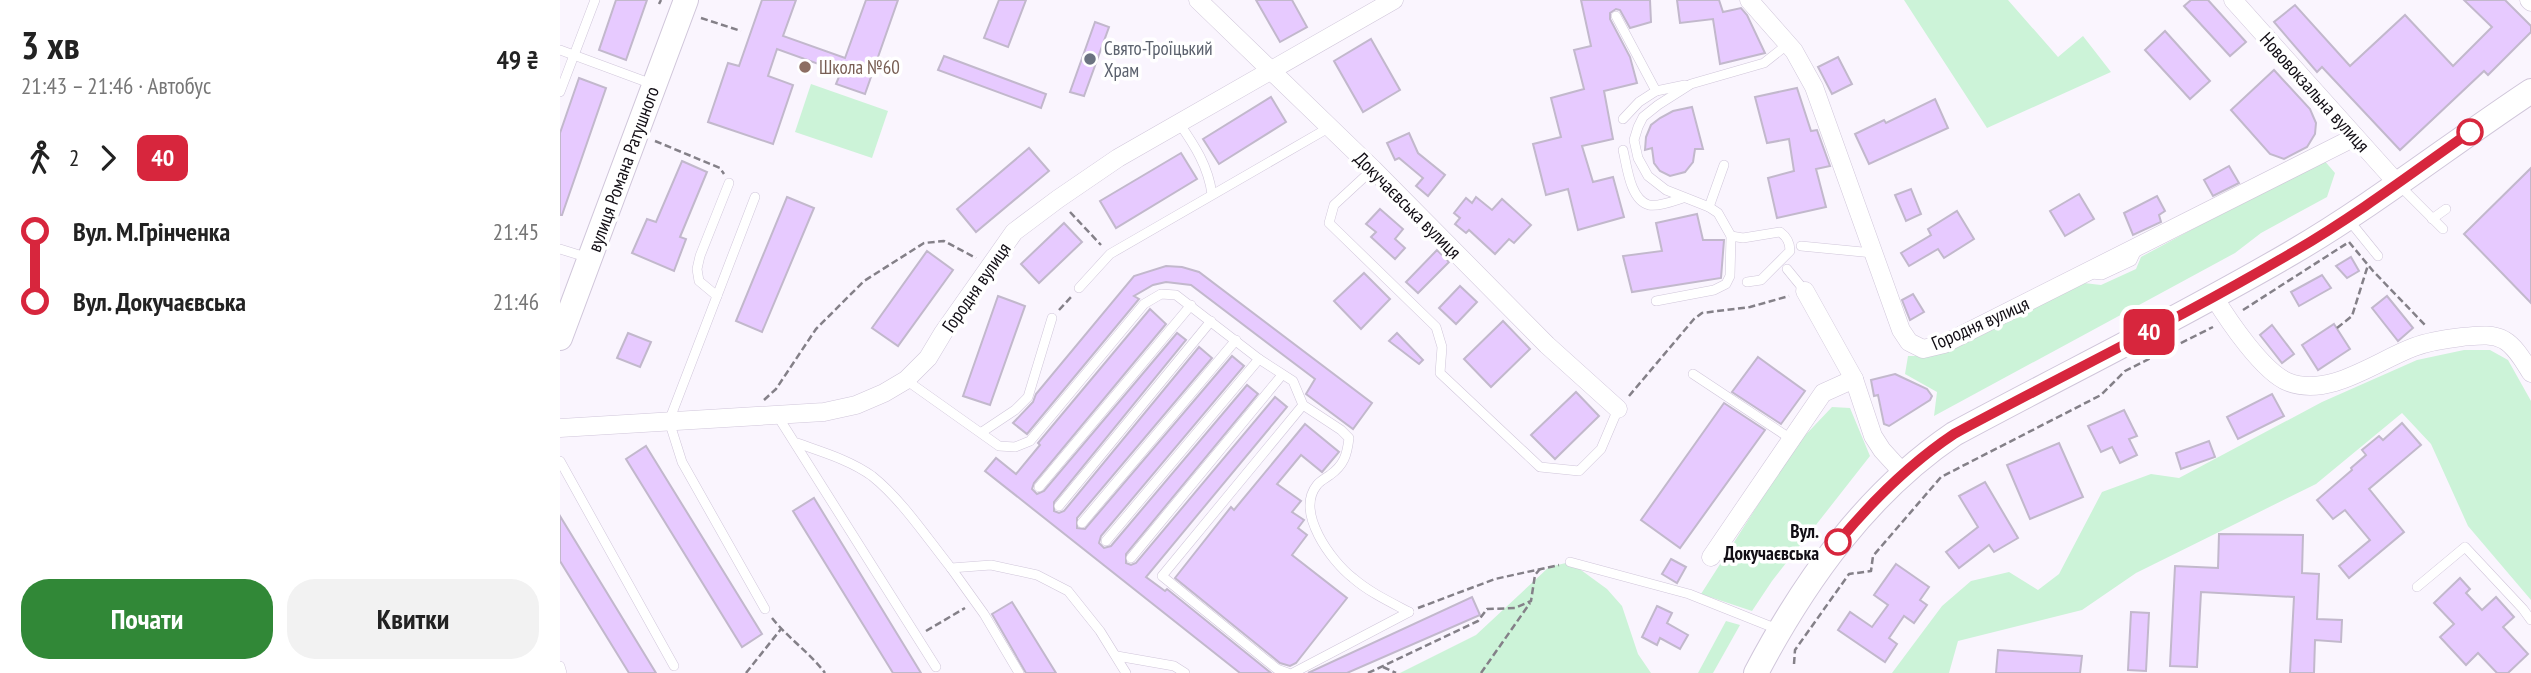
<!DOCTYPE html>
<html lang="uk">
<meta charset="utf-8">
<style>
:root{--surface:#fff;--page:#f2f2f2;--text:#222;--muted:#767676;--accent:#318837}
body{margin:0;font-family:"PT Sans Narrow",sans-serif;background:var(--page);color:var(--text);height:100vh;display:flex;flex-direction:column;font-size:26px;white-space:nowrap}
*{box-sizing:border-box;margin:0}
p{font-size:23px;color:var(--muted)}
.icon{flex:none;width:38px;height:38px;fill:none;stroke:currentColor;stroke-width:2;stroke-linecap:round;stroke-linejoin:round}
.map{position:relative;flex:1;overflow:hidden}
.drawer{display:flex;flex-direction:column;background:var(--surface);width:560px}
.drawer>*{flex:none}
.badge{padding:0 14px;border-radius:10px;font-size:24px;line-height:46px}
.map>.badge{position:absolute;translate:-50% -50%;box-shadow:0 0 0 4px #fff}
.legs{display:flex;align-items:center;gap:10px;height:77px;padding:0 21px;font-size:23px}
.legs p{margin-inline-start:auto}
.summary{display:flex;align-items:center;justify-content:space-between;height:119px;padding:0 21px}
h1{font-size:38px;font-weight:700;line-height:52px}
.primary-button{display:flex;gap:14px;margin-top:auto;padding:14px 21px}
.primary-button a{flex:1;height:80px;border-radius:28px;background:var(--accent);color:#fff;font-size:28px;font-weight:700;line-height:80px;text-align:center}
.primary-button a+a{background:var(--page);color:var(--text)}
ul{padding:0 21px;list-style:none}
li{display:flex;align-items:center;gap:24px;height:70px;font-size:26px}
li i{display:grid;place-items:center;width:10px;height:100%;margin:0 9px;background:currentColor}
li i::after{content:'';width:18px;height:18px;margin:-9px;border:5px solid;border-radius:50%;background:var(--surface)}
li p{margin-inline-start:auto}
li:first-child i{background:linear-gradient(#0000 50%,currentColor 0)}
li:last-child i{background:linear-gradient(currentColor 50%,#0000 0)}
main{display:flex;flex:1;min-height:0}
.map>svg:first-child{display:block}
.green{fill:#ccf3d8}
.building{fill:#e7caff;stroke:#c2b8cc;stroke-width:2}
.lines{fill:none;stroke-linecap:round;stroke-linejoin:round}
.lane-casing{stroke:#d0c6da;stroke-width:10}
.street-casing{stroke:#d0c6da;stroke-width:19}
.secondary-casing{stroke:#d0c6da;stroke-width:26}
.path{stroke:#848088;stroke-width:2.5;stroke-dasharray:7 3.5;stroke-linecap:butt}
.lane{stroke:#fff;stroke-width:9}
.street{stroke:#fff;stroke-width:18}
.secondary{stroke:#fff;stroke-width:24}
.line-1-casing{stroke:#fff;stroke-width:16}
.line-1{stroke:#d7263d;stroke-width:10}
.worship-dot{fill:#6b7280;stroke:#fff;stroke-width:2.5}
.education-dot{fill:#8d6e63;stroke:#fff;stroke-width:2.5}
.stop-1-dot{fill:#fff;stroke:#d7263d;stroke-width:3.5}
.labels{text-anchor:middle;stroke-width:7;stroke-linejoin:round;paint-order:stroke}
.worship-label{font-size:19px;fill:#5b616d;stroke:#fff;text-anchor:start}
.education-label{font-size:19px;fill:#785e54;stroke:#fff;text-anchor:start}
.street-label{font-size:19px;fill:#120e15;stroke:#fff}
.stop-label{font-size:19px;font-weight:bold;fill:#120e15;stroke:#fff;text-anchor:end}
</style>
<main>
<section class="drawer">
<div class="summary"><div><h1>3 хв</h1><p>21:43 – 21:46 · Автобус</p></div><b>49 ₴</b></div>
<div class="legs"><svg class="icon" aria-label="walk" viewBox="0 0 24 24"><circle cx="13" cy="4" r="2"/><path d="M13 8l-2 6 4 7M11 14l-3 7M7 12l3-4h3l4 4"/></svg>2<svg class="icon" aria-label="forward" viewBox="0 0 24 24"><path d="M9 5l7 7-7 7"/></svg><b class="badge" style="background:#d7263d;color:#fff">40</b></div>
<ul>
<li><i style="color:#d7263d"></i><b>Вул. М.Грінченка</b><p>21:45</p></li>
<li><i style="color:#d7263d"></i><b>Вул. Докучаєвська</b><p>21:46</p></li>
</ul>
<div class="primary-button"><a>Почати</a><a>Квитки</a></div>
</section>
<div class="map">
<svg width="1971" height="673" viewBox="0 0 1971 673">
<rect width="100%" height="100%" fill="#faf5fe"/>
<g class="green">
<polygon points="1344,0 1448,0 1498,57 1523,36 1551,72 1427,128"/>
<polygon points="251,84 328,111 312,158 235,132"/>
<polygon points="1763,159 1775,173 1767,197 1701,233 1675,253 1374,416 1377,392 1345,374 1348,356 1368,356 1524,283 1541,285 1576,269 1581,257"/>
<polygon points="1904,350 1930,350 1948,360 1971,401 1971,600 1908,526 1871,444 1842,413 1756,484 1576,573 1522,610 1398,641 1389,673 1332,673 1382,606 1411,581 1449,572 1478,590 1499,574 1542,492 1591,474 1619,478 1762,402 1857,360"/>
<polygon points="1272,407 1290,408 1310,456 1212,581 1192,611 1141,594 1236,445"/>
<polygon points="1010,562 1047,589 1062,606 1078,654 1091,673 840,673 916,635 989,567"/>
<polygon points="1166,621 1180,625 1153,673 1138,673"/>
</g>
<g class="building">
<polygon points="56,0 87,0 66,60 39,50"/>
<polygon points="202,0 236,0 223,36 285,58 306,0 338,0 305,94 276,84 281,72 217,49 208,76 233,85 213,144 148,122 168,63 179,66"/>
<polygon points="439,0 466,0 448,47 424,38"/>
<polygon points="696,0 732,0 747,27 720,42"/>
<polygon points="1021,0 1090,0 1091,22 1070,28 1060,10 1056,9 1050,13 1050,19 1070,57 1077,83 1044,91 1053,139 1022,146 1033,182 1053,177 1064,217 1018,230 1008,189 986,195 973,144 1001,137 991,98 1024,89 1014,50 1031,46"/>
<polygon points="1117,0 1159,0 1163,12 1181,8 1187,15 1205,53 1160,64 1153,19 1120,23"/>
<polygon points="1631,0 1648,0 1686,42 1670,56 1624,6"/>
<polygon points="1904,0 1945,0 1971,26 1971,32 1928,75 1924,71 1840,150 1762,67 1757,72 1714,22 1735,5 1790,66 1845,15 1893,66 1932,27"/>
<polygon points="535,22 549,27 524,96 510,92"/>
<polygon points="1605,31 1650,81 1630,99 1585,50"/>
<polygon points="811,39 840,90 803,112 774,61"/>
<polygon points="384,56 486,94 481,108 378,70"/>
<polygon points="1278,57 1292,84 1272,94 1258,67"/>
<polygon points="1714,70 1750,109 1756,123 1755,134 1747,147 1724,159 1710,154 1671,110"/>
<polygon points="19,78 46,88 2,215 0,215 0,133"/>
<polygon points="1237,88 1251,131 1257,130 1270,166 1256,169 1266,207 1217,218 1208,178 1234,171 1229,139 1207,143 1195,97"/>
<polygon points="711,97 726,122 659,164 643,139"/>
<polygon points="1375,99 1388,128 1309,164 1295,134 1324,120 1326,123"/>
<polygon points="1132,107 1143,149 1135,149 1133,162 1125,172 1110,176 1100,171 1094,163 1092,148 1085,150 1086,137 1091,125 1100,118 1113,111"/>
<polygon points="849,133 858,153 885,175 868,196 856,186 863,178 839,158 835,160 827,143"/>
<polygon points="469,148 489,171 416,232 397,209"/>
<polygon points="621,153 637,179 556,228 540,201"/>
<polygon points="122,161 147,172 120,237 126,239 114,271 72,253 87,219 96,222"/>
<polygon points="1669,166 1679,183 1653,196 1644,180"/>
<polygon points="1971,168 1971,303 1904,234"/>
<polygon points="1351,189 1361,214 1346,221 1335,195"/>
<polygon points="1519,194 1534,219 1505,236 1490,211"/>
<polygon points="1597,196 1605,211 1599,215 1601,222 1573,235 1564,213"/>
<polygon points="227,197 254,208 202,332 176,321"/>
<polygon points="916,197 932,210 942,199 971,225 954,243 949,239 935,254 909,230 906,233 895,224 900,218 894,213 906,198 912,203"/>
<polygon points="820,209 843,229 835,239 845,248 835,259 811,237 816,232 806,224"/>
<polygon points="1397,211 1414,239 1384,258 1378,249 1349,266 1341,253 1371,235 1368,229"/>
<polygon points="1137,214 1143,240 1164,240 1161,278 1072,292 1063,256 1102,251 1096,223"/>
<polygon points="504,223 522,242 479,283 461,264"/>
<polygon points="877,250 889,262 858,293 846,282"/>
<polygon points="367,251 393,270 338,346 312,328"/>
<polygon points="1791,257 1799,271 1787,278 1776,266"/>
<polygon points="606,266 622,267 639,272 812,403 793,429 746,394 755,379 631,285 606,282 593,285 574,296 579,299 467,434 453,423 473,402 476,394 574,276"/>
<polygon points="804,273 830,299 801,329 774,301"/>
<polygon points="1762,275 1771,288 1739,306 1731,292"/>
<polygon points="900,286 917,302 896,324 879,308"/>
<polygon points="1353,294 1364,312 1350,320 1342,300"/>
<polygon points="438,296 465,306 430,405 403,396"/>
<polygon points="1827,296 1853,328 1838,341 1812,308"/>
<polygon points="590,309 606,324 474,483 472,489 477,494 484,491 617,333 626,340 494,502 494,511 499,513 504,511 639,347 652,358 517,518 517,528 525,529 672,356 684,366 541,536 539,543 544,548 551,546 687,385 698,394 566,554 566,563 571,565 576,563 715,397 727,407 586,577 605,591 607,589 711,673 680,673 425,471 436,458 456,474 480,445 478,443"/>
<polygon points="943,321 970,349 931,387 904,359"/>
<polygon points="1774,324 1790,349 1758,370 1742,345"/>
<polygon points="1712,325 1734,354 1722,363 1700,335"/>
<polygon points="68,333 91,342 80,367 57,358"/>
<polygon points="837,333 863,360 859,364 829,341"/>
<polygon points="1198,357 1245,391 1221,424 1172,392"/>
<polygon points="1335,374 1367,389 1372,396 1370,400 1329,426 1324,424 1318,395 1314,396 1311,380"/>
<polygon points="1016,392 1039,416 995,459 971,435"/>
<polygon points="1712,394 1724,416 1678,439 1667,417"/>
<polygon points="1164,403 1205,430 1120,548 1081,520"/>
<polygon points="1564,410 1577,436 1569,439 1577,455 1560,463 1552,447 1541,452 1528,426"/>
<polygon points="1842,423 1861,445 1809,489 1844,532 1789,578 1779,566 1810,540 1785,510 1773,519 1757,500 1792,470 1791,468 1806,455 1802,450 1819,436 1823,440"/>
<polygon points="745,424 779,452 762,472 741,455 717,484 741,501 732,512 744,520 738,528 747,535 732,555 787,598 736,663 730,666 720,663 615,578 671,507 674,510"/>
<polygon points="1649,441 1655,457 1621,469 1616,453"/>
<polygon points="1499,443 1523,497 1470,519 1447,465"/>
<polygon points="86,446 202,634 182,647 66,459"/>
<polygon points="1425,482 1458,538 1434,552 1429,545 1399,568 1386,552 1418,527 1399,496"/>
<polygon points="254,498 361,673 333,673 233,511"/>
<polygon points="0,516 96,673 69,673 0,561"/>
<polygon points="1659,534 1743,535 1742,573 1759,574 1757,619 1782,620 1781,642 1755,640 1754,673 1730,673 1734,597 1641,592 1637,667 1610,666 1615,566 1658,568"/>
<polygon points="1111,559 1126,567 1117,583 1102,574"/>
<polygon points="1336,564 1369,587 1360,600 1367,605 1354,623 1344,616 1329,638 1337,644 1325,662 1278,630 1290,612 1312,627 1328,605 1314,595"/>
<polygon points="1900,578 1910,589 1906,593 1922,610 1936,597 1954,617 1943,627 1968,654 1948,673 1937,673 1918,653 1906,665 1880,637 1894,624 1874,603"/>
<polygon points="912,597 920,615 787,673 748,673"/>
<polygon points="452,602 496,673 466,673 432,614"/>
<polygon points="1097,606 1112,613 1107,623 1128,635 1120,649 1100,638 1097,645 1082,637"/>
<polygon points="1571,612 1589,613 1586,671 1568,670"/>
<polygon points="1438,650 1522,656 1520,673 1436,673"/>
</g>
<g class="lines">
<g class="lane-casing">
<g id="lane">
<polyline points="1056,16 1096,91 1125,85"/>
<polyline points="0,50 92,84"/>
<polyline points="0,92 35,0"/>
<polyline points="1063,119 1079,102 1096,91"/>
<path d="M619 123C635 146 648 166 652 194"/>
<path d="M1063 150C1067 166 1070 200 1089 205 1099 207 1114 201 1123 198"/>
<polyline points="813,169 774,205 769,223 876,327 882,347 880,373 980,467 1019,471 1041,449 1058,409"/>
<polyline points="1840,186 1883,229"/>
<polyline points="195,197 109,421 122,462 205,609"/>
<polyline points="1149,207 1164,165"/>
<polyline points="1788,219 1818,256"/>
<polyline points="1872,219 1886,209"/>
<path d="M1171 236 1183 238 1220 232C1227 237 1230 242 1230 251L1201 280 1187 282"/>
<polyline points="1241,246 1313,253"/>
<polyline points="0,249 29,258"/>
<polyline points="1227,269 1245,291"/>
<polyline points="1531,274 1542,275 1572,261 1577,250"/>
<polyline points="519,288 550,254 770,127"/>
<polyline points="157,296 139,281 137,269 140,256 169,183"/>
<polyline points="1096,301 1154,290 1166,284 1170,276 1171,236 1158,213 1149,207 1106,190 1088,176 1078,158 1074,140 1078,127 1083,117 1098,105 1131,84 1204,63 1228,44"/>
<polyline points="1133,374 1231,439"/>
<path d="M346 380 439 446 455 447 470 441 584 304 601 294 616 295 699 359 733 381 743 405 781 430 789 438C787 455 784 465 770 475 766 478 760 481 757 485 735 512 771 561 793 578 809 592 830 602 849 612"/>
<polyline points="217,415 376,667"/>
<polyline points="422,432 455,410 468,397 492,318"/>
<path d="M237 443C262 452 290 460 312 476 342 500 367 538 391 568L431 565 477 575 508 591 540 631 566 673"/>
<polyline points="0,461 114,666"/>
<polyline points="479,487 631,305"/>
<polyline points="499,506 651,321"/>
<polyline points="522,523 676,340"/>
<polyline points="546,541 699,359"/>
<polyline points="571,558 722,375"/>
<polyline points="1010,562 1129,594 1217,629"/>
<polyline points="391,568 424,614 459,673"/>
<polyline points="1857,587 1905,547 1963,609 1971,620"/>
<polyline points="557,656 614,666 625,673"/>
<polyline points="0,666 2,673"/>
<polyline points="728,673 717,669 602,576 743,405"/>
<polyline points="733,673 849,612"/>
</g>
</g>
<g class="street-casing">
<g id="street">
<polyline points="638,0 813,169 987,345 1058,409"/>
<polyline points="1189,0 1234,51 1254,87 1341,330 1349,342 1363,349 1384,344 1795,137"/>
<polyline points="1673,0 1837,183"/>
<polyline points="1969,0 1971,2"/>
<polyline points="1245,291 1294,379 1313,436 1322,450 1343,473"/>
<path d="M1654 297C1668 320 1703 372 1728 382 1770 398 1816 361 1854 347 1870 341 1885 339 1902 337 1916 336 1931 333 1944 340 1956 347 1964 362 1971 373"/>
<polyline points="0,428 264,412 296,405 324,393 346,380 368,358 383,333 454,232 498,199 558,158 834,0"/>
<polyline points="1151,557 1263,393 1294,379"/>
</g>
</g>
<g class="secondary-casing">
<g id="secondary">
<polyline points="0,338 126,0"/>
<path d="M1196 673C1245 580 1307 493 1394 434 1507 373 1622 317 1733 252 1815 204 1891 144 1971 91"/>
</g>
</g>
<g class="path">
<polyline points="99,4 101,0"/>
<polyline points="141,18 181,31"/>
<polyline points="95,141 160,168 164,174"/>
<polyline points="510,212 541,245"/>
<polyline points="499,310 511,297"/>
<polyline points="1683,310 1789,242 1813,271 1865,325"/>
<polyline points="1777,328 1792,316 1808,265"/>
<polyline points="1069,396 1134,319 1142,313 1190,307 1229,296"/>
<polyline points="204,400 216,389 256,329 304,281 364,243 384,241 416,258"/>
<polyline points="858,608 935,579 999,565"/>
<path d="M212 618C228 638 249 652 265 673"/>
<polyline points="366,631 405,608"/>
<polyline points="1234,664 1235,650 1289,574 1311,571 1313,556 1381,477 1541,395 1565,371 1653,327"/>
<polyline points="823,667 836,673"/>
<polyline points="186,673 221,629"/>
<polyline points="808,673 918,621 927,609 955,608 971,601 975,575 980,569"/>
<polyline points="921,673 970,603"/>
</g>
<use href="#lane" class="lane"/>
<use href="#street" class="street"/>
<use href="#secondary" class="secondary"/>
</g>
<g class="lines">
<g class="line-1-casing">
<path id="line-1" d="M1278 542C1313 500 1349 464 1394 434 1507 373 1623 317 1733 252 1795 216 1852 173 1910 132"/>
</g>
<use href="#line-1" class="line-1"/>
</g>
<circle class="worship-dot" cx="530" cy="59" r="7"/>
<circle class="education-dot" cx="245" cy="67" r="7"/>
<g class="stop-1-dot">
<circle cx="1910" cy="132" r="12"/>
<circle cx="1278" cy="542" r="12"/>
</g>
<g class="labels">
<g class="worship-label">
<text x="544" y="55">Свято-Троїцький<tspan x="544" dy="22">Храм</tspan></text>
</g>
<g class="education-label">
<text x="259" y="74">Школа №60</text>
</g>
<g class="street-label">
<text transform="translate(1755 92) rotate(48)" y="7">Нововокзальна вулиця</text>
<text transform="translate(63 169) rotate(-70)" y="7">вулиця Романа Ратушного</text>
<text transform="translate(848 205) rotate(45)" y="7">Докучаєвська вулиця</text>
<text transform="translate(416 287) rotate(-55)" y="7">Городня вулиця</text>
<text transform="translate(1420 323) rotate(-24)" y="7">Городня вулиця</text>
</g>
<g class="stop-label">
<text x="1259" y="538">Вул.<tspan x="1259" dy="22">Докучаєвська</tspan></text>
</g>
</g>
</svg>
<b class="badge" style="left:1589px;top:332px;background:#d7263d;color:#fff">40</b>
</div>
</main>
